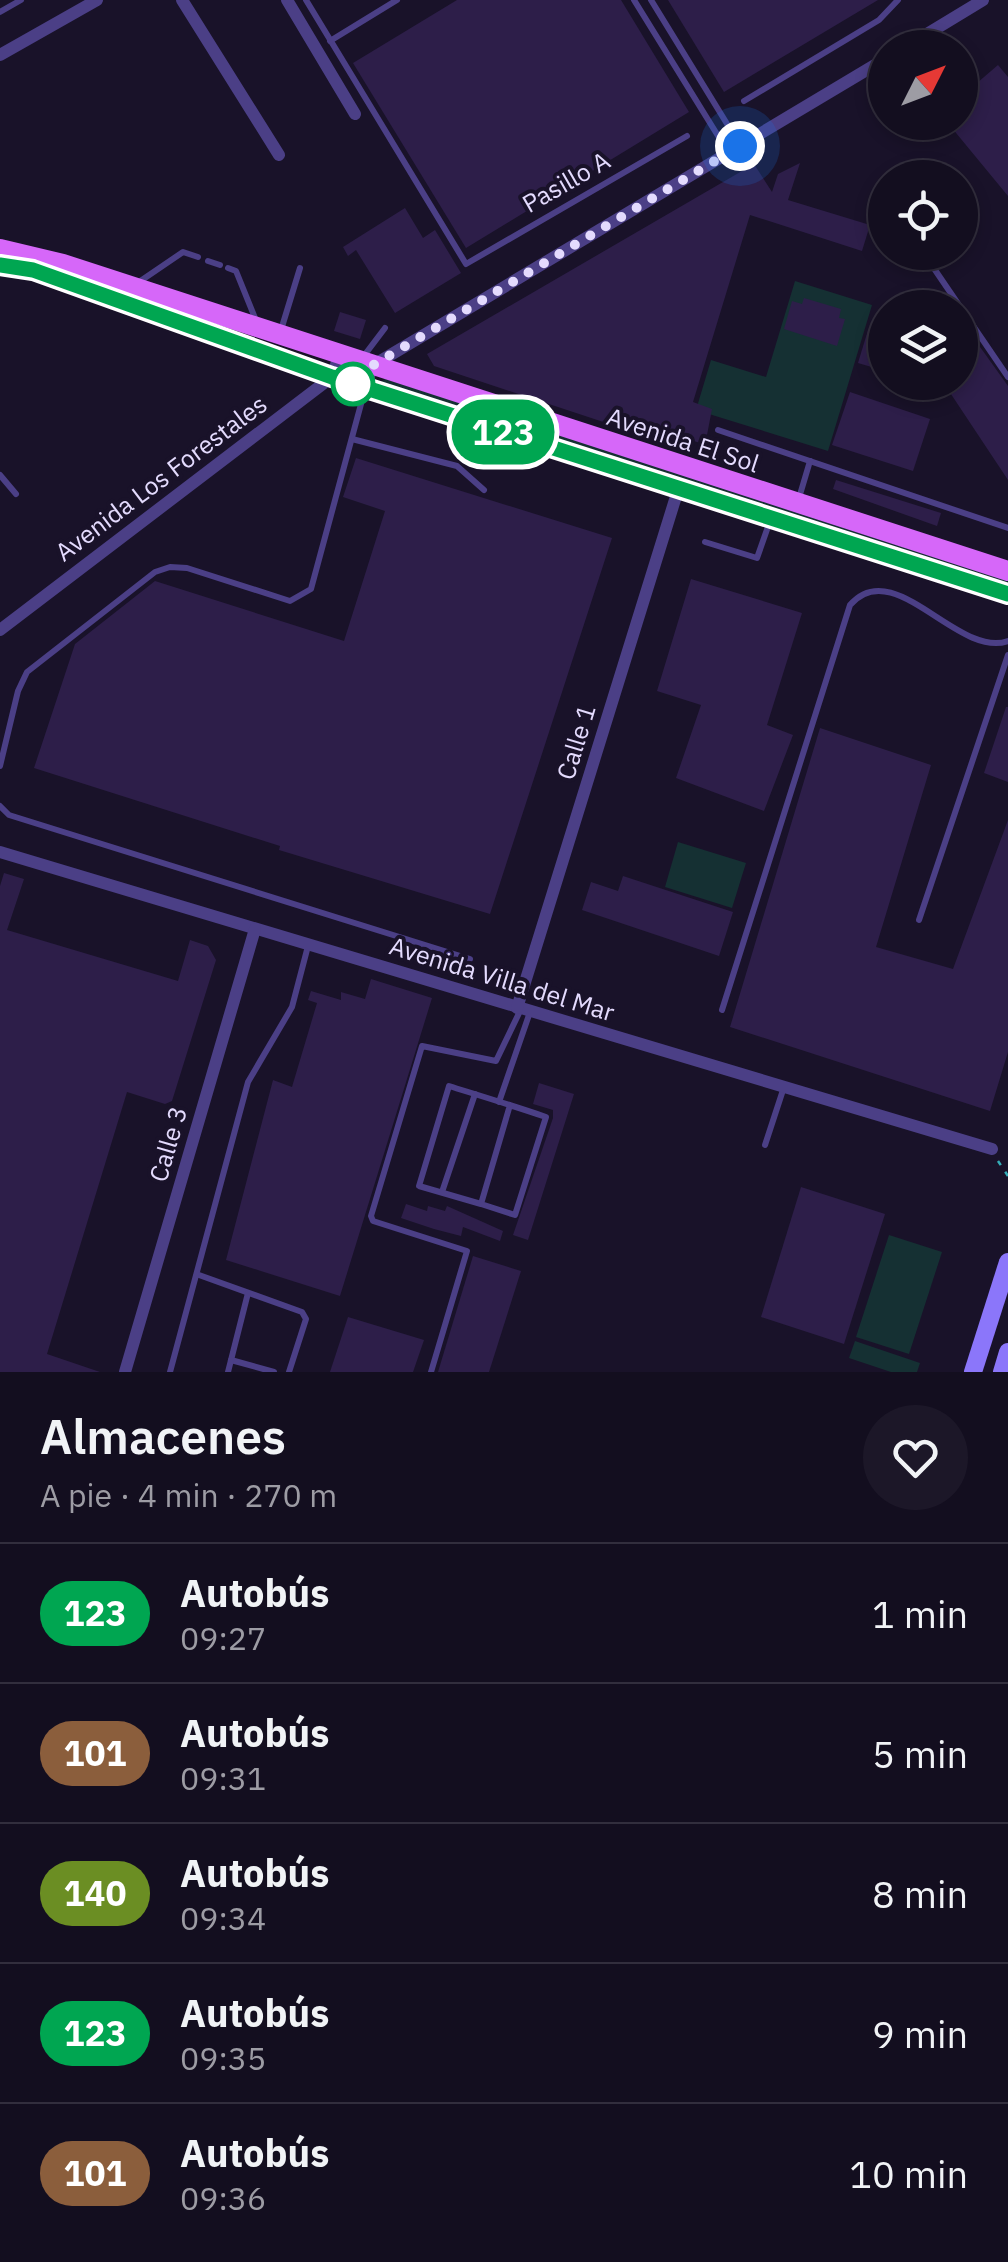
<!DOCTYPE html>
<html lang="es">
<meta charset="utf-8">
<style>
:root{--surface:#130e1f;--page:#1c1728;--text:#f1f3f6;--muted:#9d9ca4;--line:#322e3d}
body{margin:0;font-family:"IBM Plex Sans",sans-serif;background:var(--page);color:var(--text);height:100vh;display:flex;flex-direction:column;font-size:38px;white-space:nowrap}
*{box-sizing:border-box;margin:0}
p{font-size:32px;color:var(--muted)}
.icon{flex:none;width:55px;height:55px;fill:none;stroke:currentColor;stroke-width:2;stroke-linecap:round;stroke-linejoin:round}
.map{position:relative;height:1372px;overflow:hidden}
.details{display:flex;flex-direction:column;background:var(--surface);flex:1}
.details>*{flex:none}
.badge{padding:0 20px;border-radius:32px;font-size:35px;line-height:65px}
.needle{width:65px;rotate:48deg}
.buttons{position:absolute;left:868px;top:30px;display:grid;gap:20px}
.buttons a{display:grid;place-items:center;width:110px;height:110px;border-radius:50%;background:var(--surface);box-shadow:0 5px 15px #0003,0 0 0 2px var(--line);font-size:50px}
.you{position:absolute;width:50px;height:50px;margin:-25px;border:8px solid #fff;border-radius:50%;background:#1a73e8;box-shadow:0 0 0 15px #1a73e833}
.map>.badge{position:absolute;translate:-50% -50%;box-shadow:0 0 0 5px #fff}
.round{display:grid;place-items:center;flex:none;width:105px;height:105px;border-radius:52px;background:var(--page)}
.head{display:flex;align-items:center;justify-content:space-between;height:170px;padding:0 40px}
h1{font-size:48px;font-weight:600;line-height:75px}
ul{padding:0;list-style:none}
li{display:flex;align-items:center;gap:30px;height:140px;padding:0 40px;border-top:2px solid var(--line)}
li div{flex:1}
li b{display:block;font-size:38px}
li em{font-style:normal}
li .badge{min-width:110px;font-weight:700;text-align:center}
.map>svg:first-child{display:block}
.green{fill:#153033}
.building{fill:#2d1e49}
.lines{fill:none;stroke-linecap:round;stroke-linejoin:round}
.path{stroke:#35adb7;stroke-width:2.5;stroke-dasharray:5 8;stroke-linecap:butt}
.lane{stroke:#4b3f86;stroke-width:6}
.street{stroke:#4b3f86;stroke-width:12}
.secondary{stroke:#8b76fa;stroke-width:18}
.primary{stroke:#d667f9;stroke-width:20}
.line-casing{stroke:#fff;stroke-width:22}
.line{stroke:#00a651;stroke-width:15}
.walk{stroke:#e4dbfe;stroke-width:10;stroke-dasharray:0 18}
.stop-dot{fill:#fff;stroke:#00a651;stroke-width:5}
.labels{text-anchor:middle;stroke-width:8;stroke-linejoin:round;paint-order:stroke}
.street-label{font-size:25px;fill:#e4dbfe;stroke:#191229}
</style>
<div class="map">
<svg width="1008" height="1372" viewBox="0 0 1008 1372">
<rect width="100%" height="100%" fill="#191229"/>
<g class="green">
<polygon points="795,281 872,305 828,451 696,410 711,360 766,377"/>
<polygon points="385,379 1008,576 1008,585 378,384"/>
<polygon points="678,842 746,863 732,908 665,887"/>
<polygon points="889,1235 942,1252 909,1354 856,1337"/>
<polygon points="855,1341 920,1363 917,1372 891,1372 849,1358"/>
</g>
<g class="building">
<polygon points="457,0 621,0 689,112 466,248 353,63"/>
<polygon points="668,0 878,0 724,92"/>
<polygon points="998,65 1008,77 1008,196 947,122 960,122 960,88 965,84 970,89"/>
<polygon points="800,163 788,200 870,225 862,251 750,215 693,402 712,409 707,435 715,438 712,447 682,437 679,447 434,366 427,354 754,164 772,192 778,174"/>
<polygon points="405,208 423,238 435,230 461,273 395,313 356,250 348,256 343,247"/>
<polygon points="804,298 841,309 839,318 845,319 837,346 784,329 792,301 802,304"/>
<polygon points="340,312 366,320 360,339 334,331"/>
<polygon points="960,319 1008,386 1008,480 943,382 960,382"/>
<polygon points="868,330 885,336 885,371 858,363"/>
<polygon points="850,392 930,419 913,471 832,445"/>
<polygon points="356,458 612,538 490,914 279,850 280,846 34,768 75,644 155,581 344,641 385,511 343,497"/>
<polygon points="836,480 941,513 937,526 833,489"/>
<polygon points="691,579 802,613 767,725 793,735 764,811 676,778 701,705 657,691"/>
<polygon points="1006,707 1008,707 1008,782 984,773"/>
<polygon points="820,728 931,765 876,947 953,969 1008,820 1008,1052 990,1111 730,1027"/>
<polygon points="4,873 24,879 7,930 178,981 190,940 208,946 216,960 172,1101 165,1104 127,1092 47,1354 100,1372 0,1372 0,886"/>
<polygon points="623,876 733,912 719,956 582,910 591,882 618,891"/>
<polygon points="371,979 432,998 340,1296 226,1260 273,1080 292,1087 317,1003 308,1000 311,991 341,1000 341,992 365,999"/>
<polygon points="539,1083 574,1094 528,1240 513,1235 553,1118 553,1110 533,1104"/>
<polygon points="801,1187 885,1214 844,1344 761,1317"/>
<polygon points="406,1204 427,1211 428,1206 445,1211 447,1206 503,1231 500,1241 463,1227 461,1236 434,1229 401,1218"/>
<polygon points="473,1256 521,1271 489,1372 438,1372"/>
<polygon points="348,1317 424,1340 413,1372 330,1372"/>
</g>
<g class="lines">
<polyline class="path" points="998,1161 1008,1176"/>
<g class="lane">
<polyline points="306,0 466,264 687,136"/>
<polyline points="634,0 728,152"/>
<polyline points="651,0 740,145"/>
<polyline points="0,12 21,0"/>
<polyline points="330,41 397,0"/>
<polyline points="744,101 879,20 898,0"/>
<polyline points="208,261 220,265"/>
<polyline points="933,267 1008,377"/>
<polyline points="228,268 236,271 257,323"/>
<polyline points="136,284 183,252 198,257"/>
<polyline points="281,330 300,268"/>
<polyline points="363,357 385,328"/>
<polyline points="718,430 1008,528"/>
<polyline points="352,439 457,466 484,490"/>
<polyline points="0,475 16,494"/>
<polyline points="799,498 810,461"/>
<polyline points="705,542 757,558 770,521"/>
<polyline points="0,766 18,691 27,672 155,572 170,567 187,568 290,601 311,589 364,393"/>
<polyline points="0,806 9,815 470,959"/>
<polyline points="919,920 1008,655"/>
<path d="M722 1010 850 605C894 554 958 659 1008 641"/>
<polyline points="499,1102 530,1012"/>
<polyline points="765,1145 784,1087"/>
<polyline points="442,1192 475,1094"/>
<path d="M481 1204 515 1215 546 1117C514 1106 481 1096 449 1086L419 1186 481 1204 510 1105"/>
<polyline points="199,1275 302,1312 306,1319 289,1372"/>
<polyline points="231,1360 274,1372"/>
<polyline points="170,1372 248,1082 292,1007 308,946"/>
<polyline points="228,1372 248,1293"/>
<polyline points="431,1372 467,1251 373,1221 371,1216 422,1046 496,1061 521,1009"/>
</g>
<g class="street">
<polyline points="182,0 279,155"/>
<polyline points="287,0 355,114"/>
<polyline points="904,48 983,0"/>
<polyline points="0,55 97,0"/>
<polyline points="366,387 372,366 885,59"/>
<polyline points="0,630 332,377 339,356"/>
<polyline points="0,852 992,1149"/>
<polyline points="517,1008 678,490"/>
<polyline points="125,1372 255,929"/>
</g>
<g class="secondary">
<polyline points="973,1372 1008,1262"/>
<polyline points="1002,1372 1008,1352"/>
</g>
<g class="primary">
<polyline points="0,249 63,264 1008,571"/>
<polyline points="0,265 33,270 332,377 1008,594"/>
</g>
</g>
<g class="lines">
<g class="line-casing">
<polyline id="line" points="0,265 33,270 332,377 1008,594"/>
</g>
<use href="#line" class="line"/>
<polyline class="walk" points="353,384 352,371 372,366 740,146"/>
</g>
<circle class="stop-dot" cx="353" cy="384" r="20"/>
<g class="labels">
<g class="street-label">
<text transform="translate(566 182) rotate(-30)" y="9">Pasillo A</text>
<text transform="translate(683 440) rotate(18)" y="9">Avenida El Sol</text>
<text transform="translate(161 478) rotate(-37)" y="9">Avenida Los Forestales</text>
<text transform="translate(576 742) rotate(-73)" y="9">Calle 1</text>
<text transform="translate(502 979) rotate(17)" y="9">Avenida Villa del Mar</text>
<text transform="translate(168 1144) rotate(-74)" y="9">Calle 3</text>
</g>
</g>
</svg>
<div class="buttons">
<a><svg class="needle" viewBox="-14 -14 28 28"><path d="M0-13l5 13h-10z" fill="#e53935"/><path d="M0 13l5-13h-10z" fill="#9d9ca4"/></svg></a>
<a><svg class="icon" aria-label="locate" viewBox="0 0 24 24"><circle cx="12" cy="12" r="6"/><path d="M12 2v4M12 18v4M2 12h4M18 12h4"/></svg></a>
<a><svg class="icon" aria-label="layers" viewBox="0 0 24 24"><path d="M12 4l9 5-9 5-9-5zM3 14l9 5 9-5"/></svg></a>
</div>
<div class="you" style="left:740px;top:146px"></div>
<b class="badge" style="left:503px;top:432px;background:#00a651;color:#fff">123</b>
</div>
<section class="details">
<div class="head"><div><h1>Almacenes</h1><p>A pie · 4 min · 270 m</p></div><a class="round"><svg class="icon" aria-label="heart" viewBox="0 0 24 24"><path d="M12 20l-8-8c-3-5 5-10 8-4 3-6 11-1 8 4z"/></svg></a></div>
<ul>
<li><span class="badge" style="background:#00a651;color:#fff">123</span><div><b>Autobús</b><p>09:27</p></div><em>1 min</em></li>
<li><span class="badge" style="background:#8b5e3c;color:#fff">101</span><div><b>Autobús</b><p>09:31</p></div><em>5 min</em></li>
<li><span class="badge" style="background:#6b8e23;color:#fff">140</span><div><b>Autobús</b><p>09:34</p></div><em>8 min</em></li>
<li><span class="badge" style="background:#00a651;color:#fff">123</span><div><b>Autobús</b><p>09:35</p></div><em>9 min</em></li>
<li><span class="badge" style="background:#8b5e3c;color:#fff">101</span><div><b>Autobús</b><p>09:36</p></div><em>10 min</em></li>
</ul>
</section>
